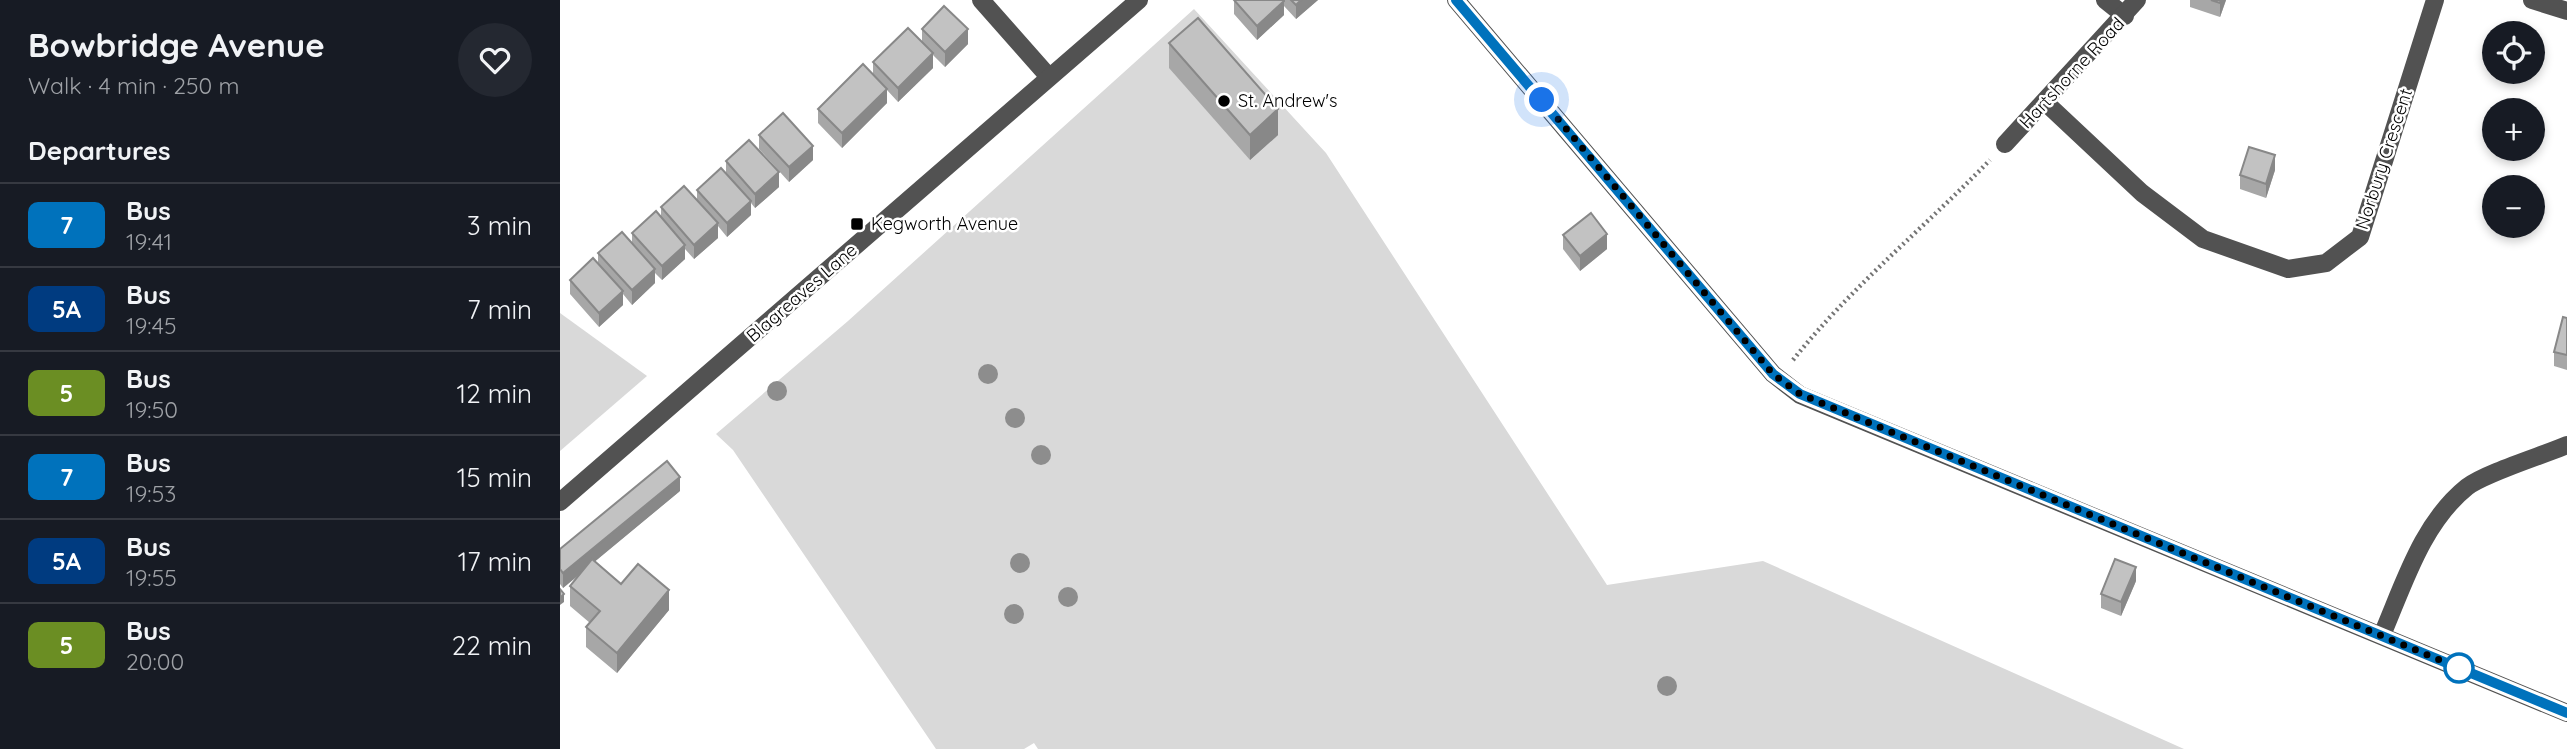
<!DOCTYPE html>
<meta charset="utf-8">
<style>
:root{--surface:#171b24;--page:#242831;--text:#f1f3f6;--muted:#9ea1a6;--line:#363941}
body{margin:0;font-family:Quicksand,sans-serif;background:var(--page);color:var(--text);height:100vh;display:flex;flex-direction:column;font-size:26px;white-space:nowrap}
*{box-sizing:border-box;margin:0}
p{font-size:23px;color:var(--muted)}
.icon{flex:none;width:38px;height:38px;fill:none;stroke:currentColor;stroke-width:2;stroke-linecap:round;stroke-linejoin:round}
.map{position:relative;flex:1;overflow:hidden}
.side{display:flex;flex-direction:column;background:var(--surface);width:560px}
.side>*{flex:none}
.badge{padding:0 14px;border-radius:10px;font-size:24px;line-height:46px}
.controls{position:absolute;left:1922px;top:21px;display:grid;gap:14px}
.controls a{display:grid;place-items:center;width:63px;height:63px;border-radius:50%;background:var(--surface);box-shadow:0 4px 10px #0003;font-size:35px}
.you{position:absolute;width:35px;height:35px;margin:-18px;border:5px solid #fff;border-radius:50%;background:#1a73e8;box-shadow:0 0 0 10px #1a73e833}
.map>.badge{position:absolute;translate:-50% -50%;box-shadow:0 0 0 4px #fff}
h2{padding:0 28px;font-size:26px;line-height:63px}
.round{display:grid;place-items:center;flex:none;width:74px;height:74px;border-radius:37px;background:var(--page)}
.head{display:flex;align-items:center;justify-content:space-between;height:119px;padding:0 28px}
h1{font-size:33px;font-weight:800;line-height:52px}
ul{padding:0;list-style:none}
li{display:flex;align-items:center;gap:21px;height:84px;padding:0 28px;border-top:2px solid var(--line)}
li div{flex:1}
li b{display:block;font-size:26px}
li em{font-style:normal}
li .badge{min-width:77px;font-weight:700;text-align:center}
main{display:flex;flex:1;min-height:0}
.map>svg:first-child{display:block}
.green{fill:#d9d9d9}
.lines{fill:none;stroke-linecap:round;stroke-linejoin:round}
.path{stroke:#747474;stroke-width:4.5;stroke-dasharray:2 3.5;stroke-linecap:butt}
.minor{stroke:#525252;stroke-width:18}
.tree{fill:#8d8d8d}
.wall{fill:#a7a7a7}
.shaded-wall{fill:#888}
.building{fill:#c2c2c2;stroke:#888;stroke-width:2}
.line-casing{stroke:#fff;stroke-width:16}
.line{stroke:#0072bc;stroke-width:10}
.walk{stroke:#000;stroke-width:7;stroke-dasharray:0 12.6}
.poi-dot{fill:#000;stroke:#fff;stroke-width:2.5}
.stop-dot{fill:#fff;stroke:#0072bc;stroke-width:3.5}
.labels{text-anchor:middle;stroke-width:5;stroke-linejoin:round;paint-order:stroke}
.street-label{font-size:18px;fill:#000;stroke:#fff}
.poi-label{font-size:18px;fill:#000;stroke:#fff;text-anchor:start}
</style>
<main>
<section class="side">
<div class="head"><div><h1>Bowbridge Avenue</h1><p>Walk · 4 min · 250 m</p></div><a class="round"><svg class="icon" aria-label="heart" viewBox="0 0 24 24"><path d="M12 20l-8-8c-3-5 5-10 8-4 3-6 11-1 8 4z"/></svg></a></div>
<h2>Departures</h2>
<ul>
<li><span class="badge" style="background:#0072bc;color:#fff">7</span><div><b>Bus</b><p>19:41</p></div><em>3 min</em></li>
<li><span class="badge" style="background:#003b80;color:#fff">5A</span><div><b>Bus</b><p>19:45</p></div><em>7 min</em></li>
<li><span class="badge" style="background:#6b8e23;color:#fff">5</span><div><b>Bus</b><p>19:50</p></div><em>12 min</em></li>
<li><span class="badge" style="background:#0072bc;color:#fff">7</span><div><b>Bus</b><p>19:53</p></div><em>15 min</em></li>
<li><span class="badge" style="background:#003b80;color:#fff">5A</span><div><b>Bus</b><p>19:55</p></div><em>17 min</em></li>
<li><span class="badge" style="background:#6b8e23;color:#fff">5</span><div><b>Bus</b><p>20:00</p></div><em>22 min</em></li>
</ul>
</section>
<div class="map">
<svg width="2007" height="749" viewBox="0 0 2007 749">
<rect width="100%" height="100%" fill="#fff"/>
<g class="green">
<polygon points="634,9 766,153 1047,585 1203,561 1624,749 478,749 474,743 464,749 376,749 173,450 156,434 288,321"/>
<polygon points="0,313 87,376 0,451"/>
</g>
<g class="lines">
<path class="path" d="M1233 360C1292 286 1365 227 1430 160"/>
<g class="minor">
<polyline points="421,0 489,77"/>
<polyline points="896,0 1213,374 1240,395 2007,713"/>
<polyline points="1545,0 1565,16"/>
<polyline points="1972,0 2007,11"/>
<polyline points="1486,103 1582,193 1643,239 1728,269 1766,263 1800,237 1875,0"/>
<polyline points="1445,144 1577,0"/>
<polyline points="0,502 579,0"/>
<path d="M1822 635C1844 584 1862 523 1907 487 1925 473 1984 455 2007 445"/>
</g>
</g>
<g class="tree">
<circle cx="428" cy="374" r="10"/>
<circle cx="217" cy="391" r="10"/>
<circle cx="455" cy="418" r="10"/>
<circle cx="481" cy="455" r="10"/>
<circle cx="460" cy="563" r="10"/>
<circle cx="508" cy="597" r="10"/>
<circle cx="454" cy="614" r="10"/>
<circle cx="1107" cy="686" r="10"/>
</g>
<g class="wall">
<polygon points="674,0 758,0 736,19 724,6 724,15 697,40 674,14"/>
<polygon points="1630,0 1666,0 1660,17 1630,7"/>
<polygon points="362,29 408,44 385,67 373,55 373,68 338,102 327,90 327,103 282,148 258,123 258,109 313,74 313,62 362,42"/>
<polygon points="609,43 718,135 690,160 609,68"/>
<polygon points="199,135 253,160 229,182 199,149"/>
<polygon points="166,161 219,187 195,208 191,203 191,215 167,237 158,226 158,238 134,259 125,249 125,259 102,280 95,273 95,283 72,305 63,294 63,305 39,327 10,294 10,280 38,264 38,253 72,243 72,233 101,217 101,207 137,201 137,190 166,173"/>
<polygon points="1715,170 1706,198 1680,189 1680,175"/>
<polygon points="1003,235 1047,249 1020,271 1003,249"/>
<polygon points="2007,318 2007,370 1994,366 1994,352"/>
<polygon points="120,491 35,561 61,584 109,610 57,673 26,647 26,627 30,623 10,606 10,586 20,574 3,588 0,584 0,549"/>
<polygon points="1576,581 1561,616 1541,608 1541,594"/>
</g>
<g class="shaded-wall">
<polygon points="741,0 758,0 736,19 736,5"/>
<polygon points="1661,0 1666,0 1660,17 1660,3"/>
<polygon points="724,1 724,15 697,40 697,26"/>
<polygon points="408,29 408,44 385,67 385,52"/>
<polygon points="373,53 373,68 338,102 338,88"/>
<polygon points="327,89 327,103 282,148 282,133"/>
<polygon points="718,109 718,135 690,160 690,135"/>
<polygon points="253,146 253,160 229,182 229,167"/>
<polygon points="1715,155 1715,170 1706,198 1706,184"/>
<polygon points="219,172 219,187 195,208 195,194"/>
<polygon points="191,201 191,215 167,237 167,223"/>
<polygon points="158,223 158,238 134,259 134,245"/>
<polygon points="1047,234 1047,249 1020,271 1020,256"/>
<polygon points="125,245 125,259 102,280 102,266"/>
<polygon points="95,269 95,283 72,305 72,290"/>
<polygon points="63,291 63,305 39,327 39,313"/>
<polygon points="120,477 120,491 3,588 3,573"/>
<polygon points="1576,567 1576,581 1561,616 1561,602"/>
<polygon points="109,590 109,610 57,673 57,653"/>
<polygon points="4,594 4,602 0,605 0,598"/>
</g>
<g class="building">
<polygon points="674,0 724,0 724,1 697,26"/>
<polygon points="731,0 741,0 736,5"/>
<polygon points="1651,0 1661,0 1660,3"/>
<polygon points="384,6 408,29 385,52 362,29"/>
<polygon points="638,18 718,109 690,135 609,43"/>
<polygon points="348,28 373,53 338,88 313,62"/>
<polygon points="303,64 327,89 282,133 258,109"/>
<polygon points="223,113 253,146 229,167 199,135"/>
<polygon points="189,140 219,172 195,194 166,161"/>
<polygon points="1689,147 1715,155 1706,184 1680,175"/>
<polygon points="161,168 191,201 167,223 137,190"/>
<polygon points="124,186 158,223 134,245 101,207"/>
<polygon points="96,211 125,245 102,266 72,233"/>
<polygon points="1031,213 1047,234 1020,256 1003,235"/>
<polygon points="62,232 95,269 72,290 38,253"/>
<polygon points="33,258 63,291 39,313 10,280"/>
<polygon points="2003,317 2007,318 2007,355 1994,352"/>
<polygon points="107,461 120,477 3,573 0,569 0,549"/>
<polygon points="32,559 61,584 78,564 109,590 57,653 26,627 40,611 10,586"/>
<polygon points="1555,559 1576,567 1561,602 1541,594"/>
<polygon points="0,589 4,594 0,598"/>
</g>
<g class="lines">
<g class="line-casing">
<polyline id="line" points="896,0 1213,374 1240,394 2007,713"/>
</g>
<use href="#line" class="line"/>
<polyline class="walk" points="982,100 1213,374 1240,394 1899,668"/>
</g>
<g class="poi-dot">
<circle cx="664" cy="101" r="7"/>
<rect x="290" y="217" width="14" height="14" rx="3.5"/>
</g>
<circle class="stop-dot" cx="1899" cy="668" r="14"/>
<g class="labels">
<g class="street-label">
<text transform="translate(1512 73) rotate(-47)" y="6">Hartshorne Road</text>
<text transform="translate(1824 159) rotate(-72)" y="6">Norbury Crescent</text>
<text transform="translate(242 293) rotate(-41)" y="6">Blagreaves Lane</text>
</g>
<g class="poi-label">
<text x="678" y="107">St. Andrew's</text>
<text x="311" y="230">Kegworth Avenue</text>
</g>
</g>
</svg>
<div class="controls">
<a><svg class="icon" aria-label="locate" viewBox="0 0 24 24"><circle cx="12" cy="12" r="6"/><path d="M12 2v4M12 18v4M2 12h4M18 12h4"/></svg></a>
<a>+</a>
<a>−</a>
</div>
<div class="you" style="left:982px;top:100px"></div>
</div>
</main>
